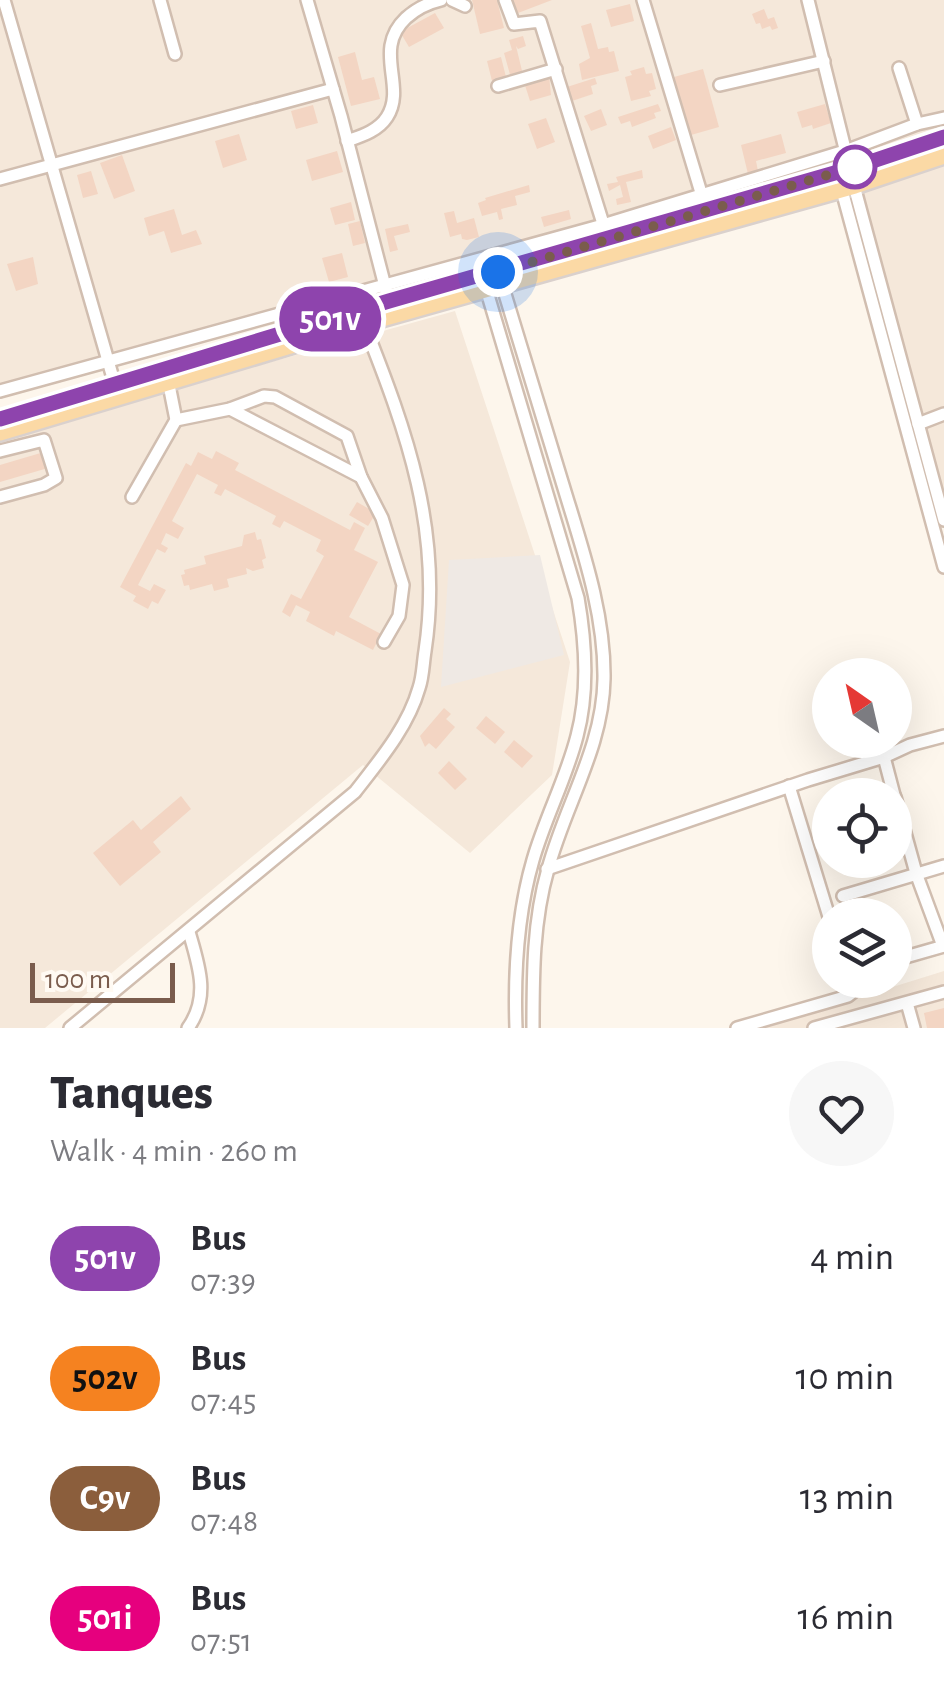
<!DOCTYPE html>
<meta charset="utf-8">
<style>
:root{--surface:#fff;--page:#f7f7f7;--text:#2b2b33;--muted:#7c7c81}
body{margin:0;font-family:"Alegreya Sans",sans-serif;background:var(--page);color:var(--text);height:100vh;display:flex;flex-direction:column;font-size:38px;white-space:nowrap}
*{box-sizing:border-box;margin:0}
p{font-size:32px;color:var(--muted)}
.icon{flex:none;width:55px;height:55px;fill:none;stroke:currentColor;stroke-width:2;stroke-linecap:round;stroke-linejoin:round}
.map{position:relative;height:1028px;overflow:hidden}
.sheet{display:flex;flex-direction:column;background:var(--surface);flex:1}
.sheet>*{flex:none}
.badge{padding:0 20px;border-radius:32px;font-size:35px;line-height:65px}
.needle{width:65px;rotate:326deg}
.buttons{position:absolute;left:812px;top:658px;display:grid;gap:20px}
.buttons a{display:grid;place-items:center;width:100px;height:100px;border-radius:50%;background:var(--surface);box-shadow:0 10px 40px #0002;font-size:50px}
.scale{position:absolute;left:30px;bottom:25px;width:145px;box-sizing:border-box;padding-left:10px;border:5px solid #7a5c4d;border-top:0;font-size:28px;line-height:35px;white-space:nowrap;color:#7a5c4d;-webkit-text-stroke:8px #fffaf3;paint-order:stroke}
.you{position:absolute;width:50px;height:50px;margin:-25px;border:8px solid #fff;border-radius:50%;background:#1a73e8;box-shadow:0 0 0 15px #1a73e833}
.map>.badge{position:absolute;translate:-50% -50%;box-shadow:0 0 0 5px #fff}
.round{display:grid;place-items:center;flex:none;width:105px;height:105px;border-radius:52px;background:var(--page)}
.summary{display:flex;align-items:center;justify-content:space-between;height:170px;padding:0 50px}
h1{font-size:48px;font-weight:800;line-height:75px}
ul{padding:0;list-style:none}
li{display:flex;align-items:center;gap:30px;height:120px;padding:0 50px}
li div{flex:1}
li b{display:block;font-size:38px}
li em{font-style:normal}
li .badge{min-width:110px;font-weight:700;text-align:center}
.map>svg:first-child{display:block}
.residential{fill:#f5e8da}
.industrial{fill:#efe9e4}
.building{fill:#f3d5c3}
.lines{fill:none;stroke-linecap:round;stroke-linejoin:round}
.minor-casing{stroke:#d1beb0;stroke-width:16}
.major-casing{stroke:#dad1cd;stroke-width:20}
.minor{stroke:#fff;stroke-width:11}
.major{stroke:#fbd9a5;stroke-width:15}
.line-casing{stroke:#fff;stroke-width:22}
.line{stroke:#8e44ad;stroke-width:15}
.walk{stroke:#7a5c4d;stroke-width:10;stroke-dasharray:0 18}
.stop-dot{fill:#fff;stroke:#8e44ad;stroke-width:5}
</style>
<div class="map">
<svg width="944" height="1028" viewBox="0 0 944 1028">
<rect width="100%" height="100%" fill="#fdf6ec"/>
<g class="residential">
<polygon points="0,0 944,0 944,133 0,391"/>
<polygon points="944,159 944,508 847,185"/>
<polygon points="455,311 570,662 552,775 470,853 363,765 45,1028 0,1028 0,437"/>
<polygon points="944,971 944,1028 761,1028"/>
</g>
<polygon class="industrial" points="540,555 564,655 441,687 449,560"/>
<g class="building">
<polygon points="472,0 497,0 504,28 480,34"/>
<polygon points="513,0 552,0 518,13"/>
<polygon points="630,4 634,21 611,27 606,10"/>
<polygon points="764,9 768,19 774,17 778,28 772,30 770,26 762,29 760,23 756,24 752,14"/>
<polygon points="435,13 444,28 409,47 400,32"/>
<polygon points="591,23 598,49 608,47 609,52 614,51 619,71 582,80 579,64 590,58 581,26"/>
<polygon points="523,36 526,46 518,49 516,46 523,75 511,78 504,53 512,50 509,40"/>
<polygon points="355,52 362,80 374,77 380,99 351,106 338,57"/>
<polygon points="501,57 506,77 492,81 487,61"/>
<polygon points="644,67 646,74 652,73 656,89 649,91 651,96 631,101 625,77 632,75 630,71"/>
<polygon points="703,69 719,127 691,135 674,77"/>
<polygon points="549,75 551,95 530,101 524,82"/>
<polygon points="595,78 597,84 591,86 593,94 572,101 567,87"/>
<polygon points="658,104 661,111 654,113 656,118 632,127 630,121 621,124 618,117"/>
<polygon points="825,104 831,123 813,129 812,125 802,128 797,112"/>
<polygon points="313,105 318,123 296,129 291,111"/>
<polygon points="601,109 607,125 591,131 584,116"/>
<polygon points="546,118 555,142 537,149 528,124"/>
<polygon points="671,127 676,140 653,149 648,136"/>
<polygon points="239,134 247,160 223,168 215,141"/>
<polygon points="781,134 786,153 756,161 758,171 748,174 741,145"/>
<polygon points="337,151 343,172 312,181 306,160"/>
<polygon points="122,155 135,191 114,199 100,163"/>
<polygon points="642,170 643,178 626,182 631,202 617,205 616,199 623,197 620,185 609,191 607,184 618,182 616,177"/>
<polygon points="91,171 98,194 83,198 77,175"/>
<polygon points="529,185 530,192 515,196 517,205 501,209 503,219 499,220 497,212 482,216 478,203 486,200 485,198"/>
<polygon points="351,202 355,220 335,225 330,208"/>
<polygon points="174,209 182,235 196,230 202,244 171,253 164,231 149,236 144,218"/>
<polygon points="569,210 571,219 544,227 541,217"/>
<polygon points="454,211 457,223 474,218 479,237 467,240 462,239 461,234 450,237 444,213"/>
<polygon points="360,221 365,243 353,246 348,224"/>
<polygon points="408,224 410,232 394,236 398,250 390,252 385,229"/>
<polygon points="342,253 348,277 329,282 322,258"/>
<polygon points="33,257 38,284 16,291 7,264"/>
<polygon points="216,451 239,463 235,470 350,530 354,522 365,528 354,550 378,562 349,617 381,634 373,650 336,631 334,636 306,621 310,612 296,605 290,617 282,612 291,594 301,599 324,556 316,551 321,540 284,521 280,528 272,524 276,516 225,489 221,496 214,493 218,485 197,474 172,521 184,528 178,539 166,533 161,544 168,548 165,553 157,549 138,585 150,591 154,584 166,590 158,604 152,601 148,609 133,601 136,596 120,587 186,463 191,466 198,452 212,459"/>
<polygon points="44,452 48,468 0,482 0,465"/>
<polygon points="357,502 376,513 368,526 349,515"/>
<polygon points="255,532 257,540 261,539 266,558 262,560 264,568 253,571 246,568 247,574 227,579 229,587 214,591 212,584 190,590 189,585 184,586 181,575 185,574 184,570 206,564 204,556 242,546 244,535"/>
<polygon points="444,708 451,714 446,719 455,727 436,749 429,743 425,747 420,736"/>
<polygon points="486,716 505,732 495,744 476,728"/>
<polygon points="514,740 533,756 522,768 504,752"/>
<polygon points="449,761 467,779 455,790 438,773"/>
<polygon points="181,796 191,809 153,842 161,852 120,886 93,853 133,820 141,830"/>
<polygon points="944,1008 944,1028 927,1028 924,1013"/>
</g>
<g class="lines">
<g class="minor-casing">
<g id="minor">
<polyline points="4,0 115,385"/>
<polyline points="160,0 175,54"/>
<polyline points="307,0 341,116 386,290"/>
<polyline points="452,0 465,6"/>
<polyline points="505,0 514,24 540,21 605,230"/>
<polyline points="643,0 702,196"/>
<polyline points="808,0 857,197 944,520"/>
<polyline points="899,68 917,124"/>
<polyline points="720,85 824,61"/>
<polyline points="498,86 556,69"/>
<path d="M347 141C361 136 378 131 387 117 407 86 372 50 406 18 416 9 428 3 441 0"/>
<polyline points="837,172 944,567"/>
<polyline points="0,179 333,89"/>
<path d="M501 281C521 349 542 417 563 485 582 548 605 613 604 679 603 747 565 805 548 869 533 921 533 974 533 1028"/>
<path d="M485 285 578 598C586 644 589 691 577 736 566 779 545 818 533 860 517 915 514 971 516 1028"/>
<polyline points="0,391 603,225 848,150 917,124 944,118"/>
<polyline points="230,409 361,477"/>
<polyline points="176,420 230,409 264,396 275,397 347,436 361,477 382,518 403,585 399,616 384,642"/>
<polyline points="918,424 944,414"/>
<polyline points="0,451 44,440 56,478 44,485 0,497"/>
<polyline points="132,497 176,420 168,380"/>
<polyline points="884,757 894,795"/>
<polyline points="789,786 830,920"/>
<polyline points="895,797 916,873 943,946"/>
<polyline points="547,869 808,780 884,757 910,745 944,736"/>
<polyline points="843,896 944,866"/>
<polyline points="895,960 944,946"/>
<polyline points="907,1003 914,1028"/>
<path d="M70 1028 355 792C379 761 408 727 419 688 423 677 423 663 425 651 443 532 407 432 364 324"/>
<path d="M188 1028C210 997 199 966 189 932"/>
<polyline points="737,1028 848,996 853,992 849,980"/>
<polyline points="814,1028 944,992"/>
</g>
</g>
<g class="major-casing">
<g id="major">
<polyline points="0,419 389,301 852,168 944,137"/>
<polyline points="0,433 364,324 855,186 944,156"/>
</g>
</g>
<use href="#minor" class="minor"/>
<use href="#major" class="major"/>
</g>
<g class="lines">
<g class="line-casing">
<polyline id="line" points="0,419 389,301 852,168 944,137"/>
</g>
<use href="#line" class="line"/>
<polyline class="walk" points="498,272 855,167"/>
</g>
<circle class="stop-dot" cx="855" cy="167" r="20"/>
</svg>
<div class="buttons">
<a><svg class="needle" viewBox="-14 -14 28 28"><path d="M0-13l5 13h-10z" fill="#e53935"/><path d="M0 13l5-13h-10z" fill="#7c7c81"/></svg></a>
<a><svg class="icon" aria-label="locate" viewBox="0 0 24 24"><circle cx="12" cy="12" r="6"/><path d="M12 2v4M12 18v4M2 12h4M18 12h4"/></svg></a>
<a><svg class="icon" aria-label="layers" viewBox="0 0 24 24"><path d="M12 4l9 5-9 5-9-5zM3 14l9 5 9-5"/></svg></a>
</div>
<div class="scale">100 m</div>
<div class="you" style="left:498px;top:272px"></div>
<b class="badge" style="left:330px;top:319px;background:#8e44ad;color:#fff">501v</b>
</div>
<section class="sheet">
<div class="summary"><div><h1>Tanques</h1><p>Walk · 4 min · 260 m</p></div><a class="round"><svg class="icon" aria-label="heart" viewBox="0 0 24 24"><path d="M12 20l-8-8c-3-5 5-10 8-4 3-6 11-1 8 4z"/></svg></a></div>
<ul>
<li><span class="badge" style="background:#8e44ad;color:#fff">501v</span><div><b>Bus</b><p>07:39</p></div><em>4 min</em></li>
<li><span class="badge" style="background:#f58220;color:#111">502v</span><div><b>Bus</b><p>07:45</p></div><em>10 min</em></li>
<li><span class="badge" style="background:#8b5e3c;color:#fff">C9v</span><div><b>Bus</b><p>07:48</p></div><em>13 min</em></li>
<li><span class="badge" style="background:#e6007e;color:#fff">501i</span><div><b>Bus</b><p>07:51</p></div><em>16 min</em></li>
</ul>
</section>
